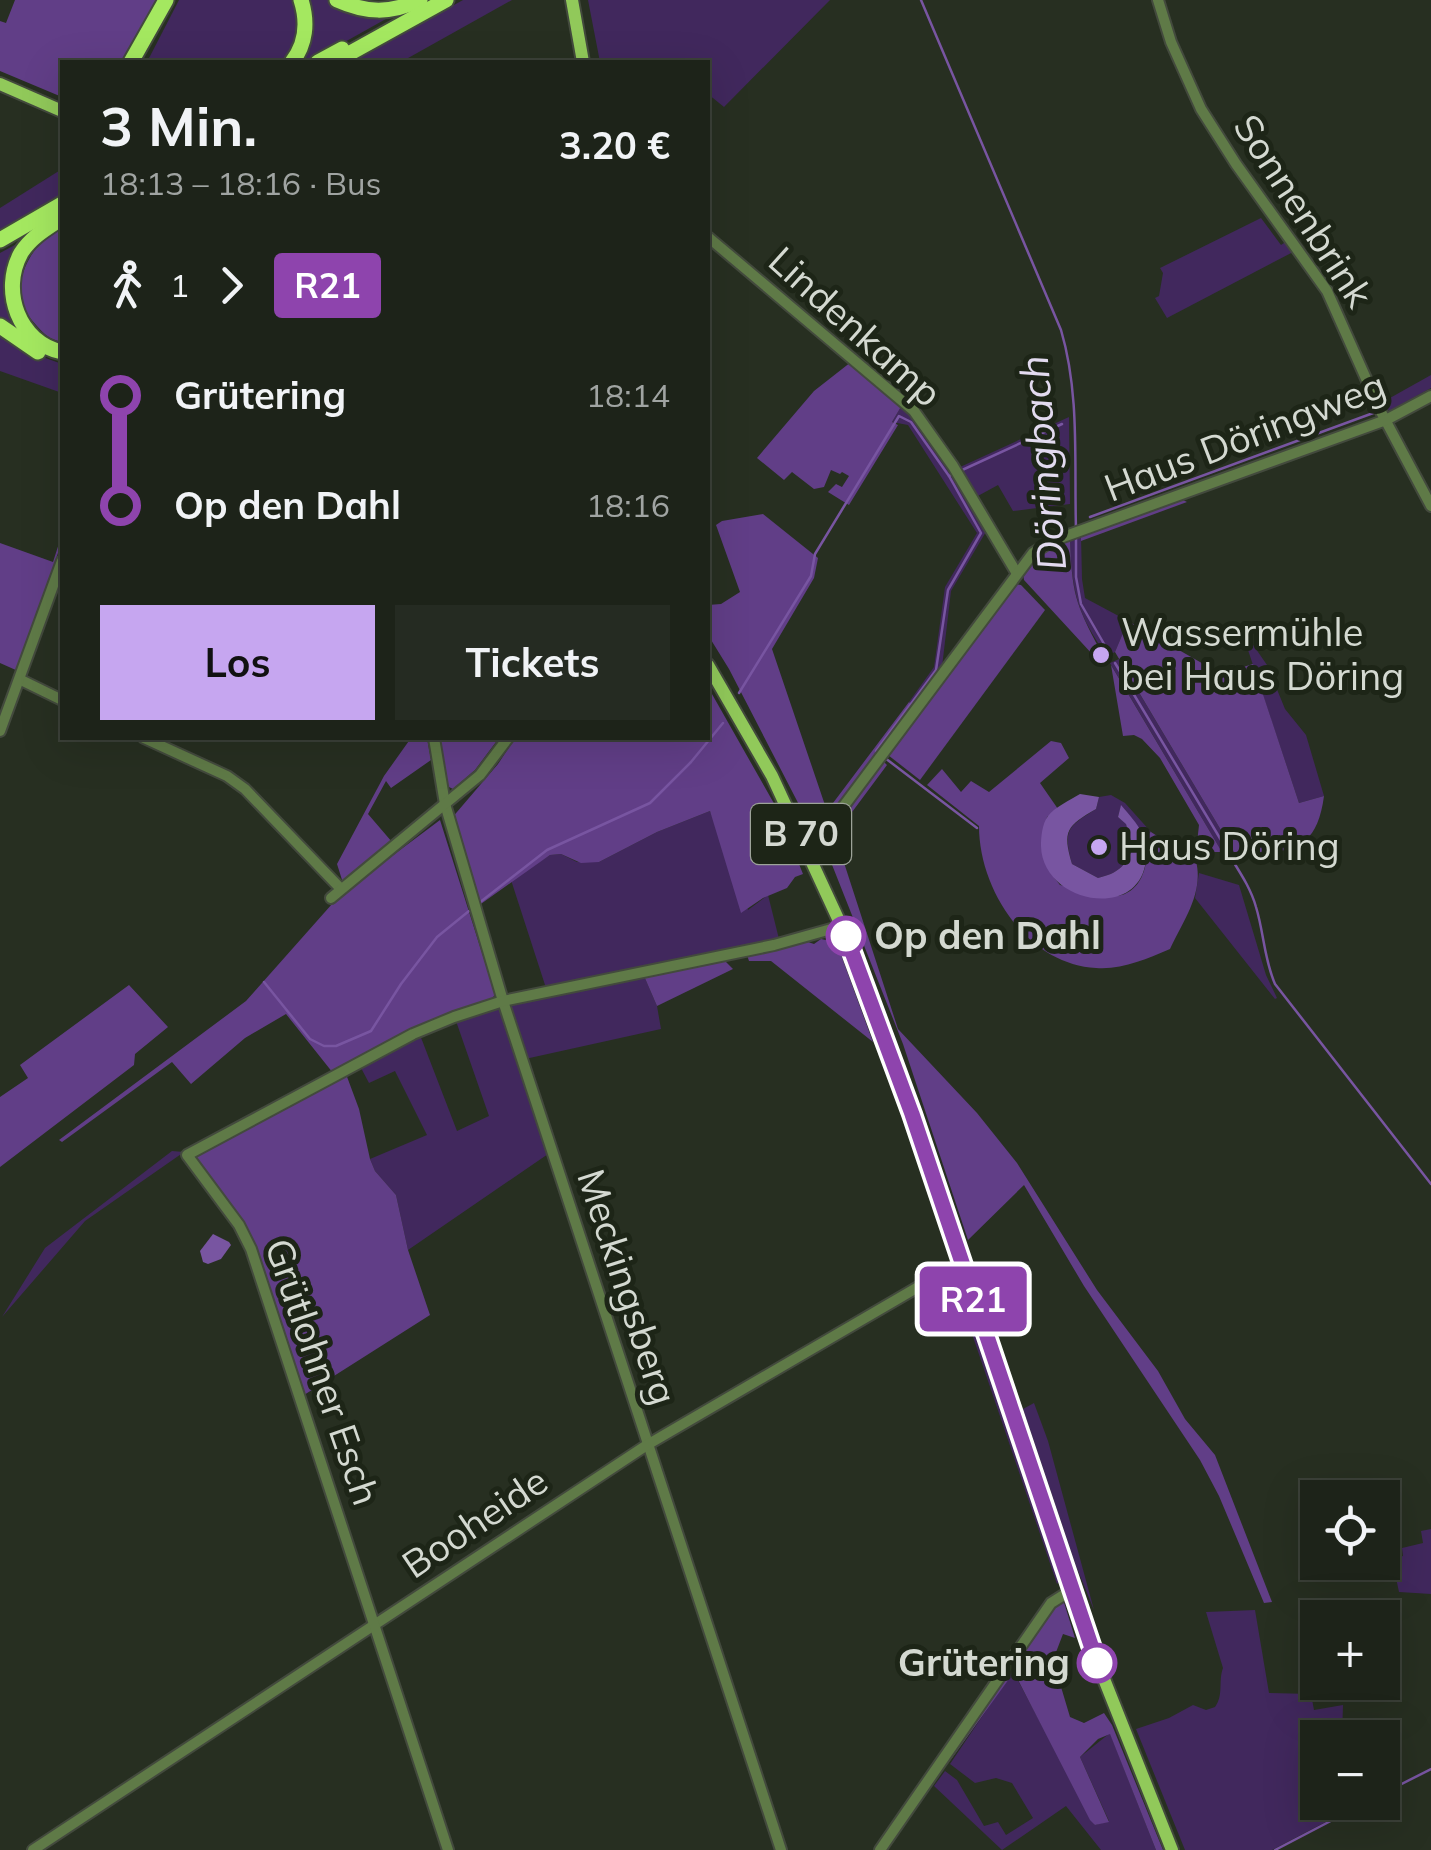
<!DOCTYPE html>
<html lang="de">
<meta charset="utf-8">
<style>
:root{--surface:#1d2319;--page:#252b22;--text:#f1f3f6;--muted:#a0a4a2;--line:#3b4038;--accent:#c6a6f0}
body{margin:0;font-family:Mulish,sans-serif;background:var(--page);color:var(--text);height:100vh;display:flex;flex-direction:column;font-size:38px;white-space:nowrap}
*{box-sizing:border-box;margin:0}
p{font-size:32px;color:var(--muted)}
.icon{flex:none;width:55px;height:55px;fill:none;stroke:currentColor;stroke-width:2;stroke-linecap:round;stroke-linejoin:round}
.map{position:relative;flex:1;overflow:hidden}
.side{position:absolute;left:60px;top:60px;width:650px;height:680px;display:flex;flex-direction:column;background:var(--surface);border-radius:0px;box-shadow:0 10px 40px #0002,0 0 0 2px var(--line)}
.side>*{flex:none}
.badge{padding:0 20px;border-radius:8px;font-size:35px;line-height:65px}
.buttons{position:absolute;left:1300px;top:1480px;display:grid;gap:20px}
.buttons a{display:grid;place-items:center;width:100px;height:100px;border-radius:0px;background:var(--surface);box-shadow:0 10px 40px #0002,0 0 0 2px var(--line);font-size:50px}
.map>.badge{position:absolute;translate:-50% -50%;box-shadow:0 0 0 5px #fff}
.legs{display:flex;align-items:center;gap:15px;height:110px;padding:0 40px;font-size:32px}
.legs p{margin-inline-start:auto}
.summary{display:flex;align-items:center;justify-content:space-between;height:170px;padding:0 40px}
h1{font-size:55px;font-weight:700;line-height:75px}
.button{display:flex;gap:20px;margin-top:auto;padding:20px 40px}
.button a{flex:1;height:115px;border-radius:0px;background:var(--accent);color:#111;font-size:40px;font-weight:700;line-height:115px;text-align:center}
.button a+a{background:var(--page);color:var(--text)}
ul{padding:0 40px;list-style:none}
li{display:flex;align-items:center;gap:35px;height:110px;font-size:38px}
li i{display:grid;place-items:center;width:15px;height:100%;margin:0 12px;background:currentColor}
li i::after{content:'';width:25px;height:25px;margin:-12px;border:8px solid;border-radius:50%;background:var(--surface)}
li p{margin-inline-start:auto}
li:first-child i{background:linear-gradient(#0000 50%,currentColor 0)}
li:last-child i{background:linear-gradient(currentColor 50%,#0000 0)}
.map>svg:first-child{display:block}
.green{fill:#41285d}
.forest{fill:#613e87}
.water{fill:#7855a1}
.lines{fill:none;stroke-linecap:round;stroke-linejoin:round}
.stream{stroke:#7855a1;stroke-width:2.5}
.minor-casing{stroke:#434a3d;stroke-width:14}
.major-casing{stroke:#434a3d;stroke-width:16}
.highway-casing{stroke:#434a3d;stroke-width:19}
.minor{stroke:#5f7a47;stroke-width:10}
.major{stroke:#91c95a;stroke-width:12}
.highway{stroke:#a4e860;stroke-width:15}
.line-1-casing{stroke:#fff;stroke-width:22}
.line-1{stroke:#8e44ad;stroke-width:15}
.poi-dot{fill:#c6a6f0;stroke:#1d2517;stroke-width:4}
.stop-1-dot{fill:#fff;stroke:#8e44ad;stroke-width:5}
.labels{text-anchor:middle;stroke-width:10;stroke-linejoin:round;paint-order:stroke}
.shield{fill:#1d2517;stroke:#9da399;stroke-width:2.5}
.shield-label{font-size:35px;font-weight:bold;fill:#d4d9d1}
.street-label{font-size:38px;fill:#d4d9d1;stroke:#1d2517}
.poi-label{font-size:38px;fill:#d4d9d1;stroke:#1d2517;text-anchor:start}
.stop-label{font-size:38px;font-weight:bold;fill:#d4d9d1;stroke:#1d2517;text-anchor:start}
.water-label{font-size:40px;font-style:italic;fill:#e2daef;stroke:#1d2517}
</style>
<div class="map">
<svg width="1431" height="1850" viewBox="0 0 1431 1850">
<rect width="100%" height="100%" fill="#272f21"/>
<g class="green">
<path d="M179 0H294C302 22 297 46 280 62H147Z"/>
<polygon points="305,0 330,0 346,9 393,15 309,62 296,62"/>
<polygon points="463,0 512,0 401,62 351,62"/>
<polygon points="588,0 830,0 724,107 708,94 708,62 600,62"/>
<polygon points="62,169 62,197 0,232 0,208"/>
<polygon points="1261,218 1281,245 1287,241 1295,251 1167,318 1155,298 1159,296 1163,273 1160,268"/>
<polygon points="26,239 13,258 30,341 0,321 0,253"/>
<polygon points="0,336 18,348 62,364 62,393 0,371"/>
<polygon points="1431,375 1431,388 1389,411 1381,403"/>
<polygon points="902,405 951,471 987,530 951,591 942,667 913,706 909,702 934,667 945,587 977,533 908,425 892,422"/>
<polygon points="1069,417 1070,504 1013,511 998,485 976,497 958,468"/>
<path d="M1081 535 1082 579 1085 598 1128 621 1115 652 1107 656C1077 613 1072 594 1070 539Z"/>
<polygon points="1240,626 1267,665 1285,709 1306,735 1324,796 1299,803"/>
<polygon points="1119,659 1234,852 1222,852 1110,663"/>
<path d="M1111 795 1125 803 1151 832 1144 835 1121 806 1118 817 1126 823 1133 848C1125 867 1118 873 1098 878L1072 864C1063 830 1067 827 1096 809L1099 797Z"/>
<polygon points="710,811 748,910 768,895 779,939 546,988 511,880 550,855 561,854 577,862 599,862 657,832"/>
<polygon points="1199,873 1239,885 1266,975 1277,998 1275,999 1195,898"/>
<polygon points="644,976 657,1006 661,1029 525,1059 509,1009 513,1003"/>
<polygon points="495,1007 502,1011 551,1152 408,1250 396,1195 375,1171 370,1159 427,1135 395,1071 369,1083 360,1066 420,1035 457,1131 489,1116 456,1021"/>
<polygon points="172,1151 184,1152 85,1221 2,1317 45,1248"/>
<polygon points="951,1272 960,1274 1061,1578 1057,1584"/>
<polygon points="1034,1403 1048,1441 1094,1610 1076,1566 1023,1409"/>
<polygon points="1431,1529 1431,1594 1399,1592 1392,1559 1403,1556 1402,1548 1423,1543 1421,1531"/>
<path d="M1255 1610 1269 1693 1311 1694 1314 1710 1343 1705 1342 1737 1318 1738V1802L1339 1803V1815L1272 1850H1185L1136 1729 1169 1718 1193 1705 1206 1710 1215 1707C1224 1695 1218 1681 1223 1668L1206 1612Z"/>
<polygon points="1013,1671 1095,1825 1109,1821 1080,1757 1110,1733 1156,1850 1101,1850 1066,1806 1002,1850 934,1786 945,1771 957,1780 984,1826 998,1822 1006,1835 1033,1818 1012,1783 996,1778 975,1783 950,1764"/>
</g>
<g class="forest">
<polygon points="15,0 158,0 123,62 62,62 62,97 0,71 0,21 6,23"/>
<path d="M62 224V342C49 339 45 335 36 325 3 291 28 247 62 224Z"/>
<polygon points="851,362 902,405 892,422 898,425 849,505 828,492 836,484 842,487 849,476 842,472 840,474 831,470 824,487 814,489 792,472 784,480 757,458 814,391"/>
<polygon points="1181,499 1187,502 1081,541 1081,535"/>
<polygon points="763,514 818,558 814,578 772,649 827,811 909,702 913,706 833,813 816,828 811,828 729,669 708,635 708,605 721,604 740,592 716,525 722,521"/>
<polygon points="62,534 62,541 18,671 0,663 0,543 53,562"/>
<path d="M1070 539C1072 593 1075 603 1100 650L1093 655 1024 580 1023 573 1045 550Z"/>
<polygon points="1014,584 1021,585 1045,610 920,780 888,755"/>
<path d="M1128 621 1221 674 1253 664 1299 803 1324 796C1316 856 1285 853 1234 852L1115 652Z"/>
<polygon points="1111,665 1222,852 1196,852 1199,825 1160,758 1142,739 1134,735 1123,736"/>
<polygon points="708,687 776,807 803,874 795,877 787,888 763,898 741,913 710,811 657,832 599,862 581,863 561,854 550,855 478,906 451,819 498,764 515,738 708,738"/>
<polygon points="411,738 427,738 431,760 391,788 386,781 368,814 392,842 343,883 337,864 384,776"/>
<polygon points="437,738 499,738 475,770 453,789 445,785"/>
<path d="M1051 741 1061 743 1069 758 1040 783 1058 809 1047 817C1042 850 1038 858 1060 885 1076 888 1101 898 1117 896 1145 892 1151 856 1144 835L1151 832 1196 861C1204 893 1183 921 1170 949 1146 959 1122 970 1096 968 1027 964 979 890 979 826L927 785 942 769 961 792 971 781 989 792Z"/>
<polygon points="883,761 887,765 835,835 898,1029 977,1113 1017,1163 1097,1290 1158,1371 1185,1419 1215,1455 1272,1602 1264,1603 1219,1496 1200,1460 1084,1286 1024,1185 968,1240 903,1044 823,842"/>
<polygon points="440,820 495,994 491,1001 428,1022 333,1073 286,1014 245,1038 191,1084 172,1062 62,1142 59,1140 246,1001 340,895"/>
<polygon points="821,939 835,942 840,952 873,1042 771,961 749,961 747,955 808,942 814,944"/>
<polygon points="723,959 733,969 657,1006 644,976"/>
<polygon points="129,985 168,1027 135,1054 134,1065 0,1167 0,1097 28,1078 20,1065"/>
<polygon points="346,1074 359,1109 370,1159 375,1171 396,1195 408,1250 430,1315 304,1395 255,1247 195,1160 197,1154"/>
<polygon points="1063,1599 1075,1638 1063,1634 1053,1660 1070,1717 1084,1723 1104,1713 1112,1725 1163,1850 1156,1850 1110,1734 1098,1739 1080,1757 1109,1822 1095,1825 1090,1820 1014,1672 947,1765 1037,1628"/>
</g>
<g class="water">
<path d="M1080 794 1099 797 1096 809C1067 826 1062 830 1072 864L1098 878C1118 873 1125 867 1133 848L1126 824 1118 817 1121 805C1138 825 1152 839 1145 866 1133 921 1042 901 1041 846 1041 837 1042 824 1048 816 1055 807 1070 800 1080 794Z"/>
<polygon points="213,1234 229,1242 231,1245 221,1259 208,1264 203,1262 200,1251"/>
</g>
<g class="lines">
<g class="stream">
<path d="M921 0 1061 330C1080 394 1074 463 1076 529"/>
<polyline points="960,471 1062,424"/>
<polyline points="1090,517 1376,412"/>
<polyline points="1076,537 1076,577 1081,604 1111,656"/>
<polyline points="1115,663 1227,850"/>
<polyline points="739,693 811,576 815,554 899,416 911,422 949,476"/>
<polyline points="876,751 936,670 948,590 981,533 949,476 953,474"/>
<polyline points="885,758 977,828"/>
<path d="M1231 858C1241 874 1251 889 1256 907 1264 933 1264 959 1275 984L1431 1184"/>
<polyline points="479,903 547,850 650,803 691,762 723,723"/>
<polyline points="264,982 310,1039 324,1046 336,1046 371,1031 401,984 437,937 469,911"/>
<polyline points="1382,1794 1431,1769"/>
<polyline points="1275,1850 1367,1802"/>
</g>
<g class="minor-casing">
<g id="minor">
<polyline points="1158,0 1171,42 1201,109 1236,164 1327,291 1380,410 1431,506"/>
<polyline points="708,237 914,411 953,466 1016,572"/>
<polyline points="21,680 62,700"/>
<polyline points="0,731 62,561"/>
<polyline points="144,738 227,776 245,789 341,889"/>
<polyline points="434,738 445,804 503,1001 781,1850"/>
<polyline points="805,843 824,830 843,807 1033,553 1052,541 1386,420 1431,396"/>
<polyline points="331,898 480,775 508,738"/>
<polyline points="33,1850 647,1445 961,1262"/>
<polyline points="448,1850 251,1249 239,1225 187,1155 413,1034 454,1017 503,1001 774,945 842,926"/>
<polyline points="880,1850 1051,1603 1070,1591"/>
</g>
</g>
<g class="major-casing">
<g id="major">
<polyline points="572,0 583,62"/>
<polyline points="0,84 62,111"/>
<polyline points="708,665 772,776 846,936 912,1114 1079,1616 1172,1850"/>
</g>
</g>
<g class="highway-casing">
<g id="highway">
<path d="M337 0C366 13 390 14 420 0"/>
<polyline points="131,62 166,0"/>
<path d="M292 62C306 44 308 22 301 0"/>
<polyline points="318,62 342,49"/>
<polyline points="334,62 446,0"/>
<path d="M62 218C47 228 31 237 21 253 0 291 19 343 62 352"/>
<polyline points="0,240 62,204"/>
<polyline points="0,326 38,352"/>
</g>
</g>
<use href="#minor" class="minor"/>
<use href="#major" class="major"/>
<use href="#highway" class="highway"/>
</g>
<g class="lines">
<g class="line-1-casing">
<polyline id="line-1" points="846,936 912,1114 1097,1663"/>
</g>
<use href="#line-1" class="line-1"/>
</g>
<g class="poi-dot">
<circle cx="1101" cy="655" r="10"/>
<circle cx="1099" cy="847" r="10"/>
</g>
<g class="stop-1-dot">
<circle cx="846" cy="936" r="18"/>
<circle cx="1097" cy="1663" r="18"/>
</g>
<g class="labels">
<rect class="shield" x="751" y="804" width="100" height="60" rx="8"/>
<g class="shield-label">
<text x="801" y="846">B 70</text>
</g>
<g class="street-label">
<text transform="translate(1303 211) rotate(57)" y="13">Sonnenbrink</text>
<text transform="translate(855 327) rotate(42)" y="13">Lindenkamp</text>
<text transform="translate(1245 437) rotate(-21)" y="13">Haus Döringweg</text>
<text transform="translate(627 1287) rotate(72)" y="13">Meckingsberg</text>
<text transform="translate(322 1372) rotate(71)" y="13">Grütlohner Esch</text>
<text transform="translate(475 1523) rotate(-34)" y="13">Booheide</text>
</g>
<g class="poi-label">
<text x="1121" y="646">Wassermühle<tspan x="1121" dy="44">bei Haus Döring</tspan></text>
<text x="1119" y="860">Haus Döring</text>
</g>
<g class="stop-label">
<text x="874" y="949">Op den Dahl</text>
<text x="1070" y="1676" text-anchor="end">Grütering</text>
</g>
<g class="water-label">
<text transform="translate(1043 463) rotate(-95)" y="14">Döringbach</text>
</g>
</g>
</svg>
<div class="buttons">
<a><svg class="icon" aria-label="locate" viewBox="0 0 24 24"><circle cx="12" cy="12" r="6"/><path d="M12 2v4M12 18v4M2 12h4M18 12h4"/></svg></a>
<a>+</a>
<a>−</a>
</div>
<b class="badge" style="left:973px;top:1299px;background:#8e44ad;color:#fff">R21</b>
<section class="side">
<div class="summary"><div><h1>3 Min.</h1><p>18:13 – 18:16 · Bus</p></div><b>3.20 €</b></div>
<div class="legs"><svg class="icon" aria-label="walk" viewBox="0 0 24 24"><circle cx="13" cy="4" r="2"/><path d="M13 8l-2 6 4 7M11 14l-3 7M7 12l3-4h3l4 4"/></svg>1<svg class="icon" aria-label="forward" viewBox="0 0 24 24"><path d="M9 5l7 7-7 7"/></svg><b class="badge" style="background:#8e44ad;color:#fff">R21</b></div>
<ul>
<li><i style="color:#8e44ad"></i><b>Grütering</b><p>18:14</p></li>
<li><i style="color:#8e44ad"></i><b>Op den Dahl</b><p>18:16</p></li>
</ul>
<div class="button"><a>Los</a><a>Tickets</a></div>
</section>
</div>
